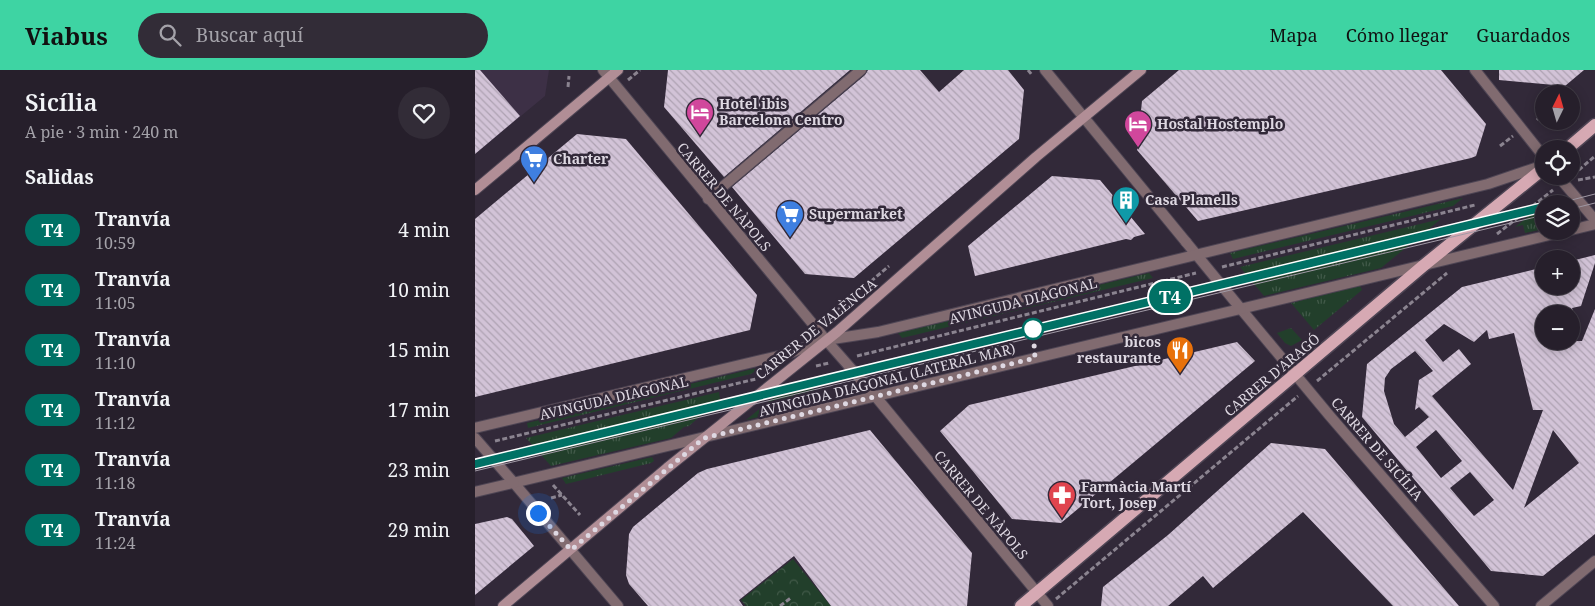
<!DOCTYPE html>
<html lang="es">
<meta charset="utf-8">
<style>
:root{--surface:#261f2b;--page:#322c37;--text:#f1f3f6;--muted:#a4a2a9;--line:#423d47;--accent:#3ed4a3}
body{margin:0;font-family:"Noto Serif",serif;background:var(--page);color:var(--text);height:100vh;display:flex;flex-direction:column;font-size:19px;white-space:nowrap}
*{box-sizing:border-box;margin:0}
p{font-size:16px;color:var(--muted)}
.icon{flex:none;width:28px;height:28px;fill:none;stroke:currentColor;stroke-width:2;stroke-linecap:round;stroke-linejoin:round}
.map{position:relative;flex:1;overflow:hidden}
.details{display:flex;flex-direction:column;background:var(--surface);width:475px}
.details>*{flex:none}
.badge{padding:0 10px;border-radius:16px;font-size:18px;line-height:32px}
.needle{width:32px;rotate:5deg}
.tools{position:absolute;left:1060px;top:15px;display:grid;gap:10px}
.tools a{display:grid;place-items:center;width:45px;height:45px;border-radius:50%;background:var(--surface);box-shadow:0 2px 12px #0003,0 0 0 1px var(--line);font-size:25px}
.you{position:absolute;width:25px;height:25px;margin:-12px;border:4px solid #fff;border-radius:50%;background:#1a73e8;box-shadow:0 0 0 8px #1a73e833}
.map>.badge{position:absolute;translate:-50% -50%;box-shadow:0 0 0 2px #fff}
h2{padding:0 25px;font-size:19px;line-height:45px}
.round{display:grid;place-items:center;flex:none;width:52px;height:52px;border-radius:26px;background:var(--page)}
.summary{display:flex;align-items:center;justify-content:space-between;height:85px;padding:0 25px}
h1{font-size:24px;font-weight:600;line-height:38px}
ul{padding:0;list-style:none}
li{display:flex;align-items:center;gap:15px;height:60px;padding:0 25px}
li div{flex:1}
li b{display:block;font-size:19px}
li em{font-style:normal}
li .badge{min-width:55px;font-weight:700;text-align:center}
header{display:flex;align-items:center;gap:30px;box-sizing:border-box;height:70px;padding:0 25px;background:var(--accent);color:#111}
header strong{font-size:24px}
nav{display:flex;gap:28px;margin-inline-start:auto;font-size:18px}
.search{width:350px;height:45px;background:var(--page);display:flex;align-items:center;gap:12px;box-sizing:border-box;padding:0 18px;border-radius:28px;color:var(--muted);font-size:19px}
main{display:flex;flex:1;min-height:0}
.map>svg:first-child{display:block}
.built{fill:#3d3046}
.grass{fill:url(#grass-tufts)}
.park{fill:url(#park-crowns)}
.building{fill:url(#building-back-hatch);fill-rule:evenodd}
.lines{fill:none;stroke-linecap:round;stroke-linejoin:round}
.minor-casing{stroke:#4e4554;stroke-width:12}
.tertiary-casing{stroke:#4e4554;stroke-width:12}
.secondary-casing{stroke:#4e4554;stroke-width:12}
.primary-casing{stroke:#4e4554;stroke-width:15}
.path{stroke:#8b8490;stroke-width:3;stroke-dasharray:5 2.5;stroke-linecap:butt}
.minor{stroke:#816b70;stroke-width:10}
.tertiary{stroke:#816b70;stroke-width:10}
.secondary{stroke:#b18e96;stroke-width:10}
.primary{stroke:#d6a9b3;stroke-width:12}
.tram{stroke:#a19aa6;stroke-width:1}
.line-casing{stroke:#fff;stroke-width:11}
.line{stroke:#007165;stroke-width:8}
.walk{stroke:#ded8e2;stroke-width:5;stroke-dasharray:0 9}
.stop-dot{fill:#fff;stroke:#007165;stroke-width:2.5}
.labels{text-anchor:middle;stroke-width:5;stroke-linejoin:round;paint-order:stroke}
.poi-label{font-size:14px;font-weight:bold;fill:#ded8e2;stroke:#322939;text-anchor:start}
.street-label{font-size:14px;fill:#ded8e2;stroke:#322939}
</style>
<header>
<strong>Viabus</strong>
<div class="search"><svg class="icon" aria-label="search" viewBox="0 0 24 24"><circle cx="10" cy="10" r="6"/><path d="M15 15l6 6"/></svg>Buscar aquí</div>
<nav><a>Mapa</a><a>Cómo llegar</a><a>Guardados</a></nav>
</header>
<main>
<section class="details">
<div class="summary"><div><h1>Sicília</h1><p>A pie · 3 min · 240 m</p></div><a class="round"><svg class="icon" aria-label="heart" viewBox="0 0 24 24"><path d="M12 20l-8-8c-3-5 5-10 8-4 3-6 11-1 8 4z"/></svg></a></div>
<h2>Salidas</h2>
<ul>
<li><span class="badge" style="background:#007165;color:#fff">T4</span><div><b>Tranvía</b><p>10:59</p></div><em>4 min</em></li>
<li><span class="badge" style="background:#007165;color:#fff">T4</span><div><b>Tranvía</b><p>11:05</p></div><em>10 min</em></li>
<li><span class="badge" style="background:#007165;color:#fff">T4</span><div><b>Tranvía</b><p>11:10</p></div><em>15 min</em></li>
<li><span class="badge" style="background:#007165;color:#fff">T4</span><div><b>Tranvía</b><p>11:12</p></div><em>17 min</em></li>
<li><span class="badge" style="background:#007165;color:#fff">T4</span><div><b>Tranvía</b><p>11:18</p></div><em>23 min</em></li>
<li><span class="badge" style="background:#007165;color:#fff">T4</span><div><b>Tranvía</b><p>11:24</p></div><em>29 min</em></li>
</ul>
</section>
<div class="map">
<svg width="1120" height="536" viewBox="0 0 1120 536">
<defs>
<pattern id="grass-tufts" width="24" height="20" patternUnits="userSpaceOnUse" patternTransform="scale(1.25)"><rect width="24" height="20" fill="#223f2b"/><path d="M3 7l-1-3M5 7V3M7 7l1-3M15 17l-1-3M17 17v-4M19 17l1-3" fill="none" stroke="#425a49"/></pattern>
<pattern id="park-crowns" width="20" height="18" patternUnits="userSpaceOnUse" patternTransform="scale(1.25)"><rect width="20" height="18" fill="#223f2b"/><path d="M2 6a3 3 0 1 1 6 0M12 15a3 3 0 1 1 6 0" fill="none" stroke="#425a49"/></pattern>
<pattern id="building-back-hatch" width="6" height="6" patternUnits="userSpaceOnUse" patternTransform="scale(1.25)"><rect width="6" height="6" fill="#d2c3d7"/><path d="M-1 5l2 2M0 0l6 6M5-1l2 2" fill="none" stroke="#aea2b2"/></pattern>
</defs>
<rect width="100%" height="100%" fill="#322939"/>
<polygon class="built" points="0,0 74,0 70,26 0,84"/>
<g class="grass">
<polygon points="988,128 978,136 758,189 755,183"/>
<polygon points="1069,134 1069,159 1050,163 1048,155 1040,157"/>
<polygon points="966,149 906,198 789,226 765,197"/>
<polygon points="674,203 678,208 427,268 423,263"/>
<polygon points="885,216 887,220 839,260 816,233"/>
<polygon points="816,258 827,270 816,276 810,273 802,263"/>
<polygon points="286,297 276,304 53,358 52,353"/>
<polygon points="330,309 343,325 341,326 346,332 271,350 315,314"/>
<polygon points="244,322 245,329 214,356 209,357 196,368 76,396 51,368"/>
<polygon points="177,387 179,391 176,393 91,414 87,408"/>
</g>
<polygon class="park" points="318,489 356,536 271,536 266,530"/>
<g class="building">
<polygon points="0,0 5,0 45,46 0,84"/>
<polygon points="193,0 375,0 249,107 189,37"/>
<polygon points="393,0 445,0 464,22 489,0 533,0 549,20 544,69 379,208 330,204 257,117 390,5"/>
<polygon points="704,0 966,0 1011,54 1001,86 996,88 723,151 662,80 667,31"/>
<polygon points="1024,0 1109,0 1090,16 1024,10"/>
<polygon points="102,64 151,69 282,225 275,260 0,327 0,149"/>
<polygon points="577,106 625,110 670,164 659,167 656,170 651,169 500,206 493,176"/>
<path d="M1120 185V193L1106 236 1097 238 1099 244H1069V276L1087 271H1107L1120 239V464L1068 506 1016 501 887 347 892 294 987 217 1069 197V216H1096V191ZM969 254 999 272 1012 260 1014 269 1039 263 1058 340H1068L1038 420 957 326 996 294 984 279 968 292 950 270ZM940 281 958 301 944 310 940 340 944 337 954 347 930 367 919 354 909 321 910 308 916 299ZM961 360 987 391 966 408 941 377ZM1078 360 1104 393 1049 438ZM995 402 1019 430 999 446 975 418Z"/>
<polygon points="762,272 780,291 586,453 537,449 465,361 494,335"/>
<polygon points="395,360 497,483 492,536 356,536 319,486 264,530 268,536 173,536 154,514 151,505 154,464 158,457 223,403 232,399"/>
<polygon points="796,373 850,379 984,536 918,536 828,442 738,518 728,506 693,536 626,536 628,517 693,465"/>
<polygon points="32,447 37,449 59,476 0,525 0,454"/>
</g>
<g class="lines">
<g class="minor-casing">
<g id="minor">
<polyline points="128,0 351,270"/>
<polyline points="570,0 711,172"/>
<polyline points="233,129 386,0"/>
<polyline points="1096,160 1120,154"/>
<polyline points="766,239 854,345 1019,536"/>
<polyline points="401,327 573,536"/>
<polyline points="39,413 143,536"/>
<polyline points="0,422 1091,161"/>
<polyline points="1066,536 1120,491"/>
</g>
</g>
<g class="tertiary-casing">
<g id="tertiary">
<polyline points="1000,0 1069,87"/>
<polyline points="1083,106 1120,150"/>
<polyline points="711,172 766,239"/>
<polyline points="351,270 401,327"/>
<polyline points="0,358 312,284 351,270 403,262 1013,114 1069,95"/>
<polyline points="0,368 39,413"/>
</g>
</g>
<g class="secondary-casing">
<g id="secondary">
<polyline points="0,120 143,0"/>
<polyline points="28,536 192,398 362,262 561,87 666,0"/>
</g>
</g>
<g class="primary-casing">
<g id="primary">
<polyline points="1092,79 1120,55"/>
<polyline points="546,536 948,196 1069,98"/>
</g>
</g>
<g class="path">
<polyline points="553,0 557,5"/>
<polyline points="153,10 165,0"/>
<polyline points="93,17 94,6"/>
<polyline points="1062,50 1065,47"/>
<polyline points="1092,51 1094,53"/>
<polyline points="1025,76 1038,66"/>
<polyline points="1098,105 1120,86"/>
<polyline points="1103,110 1120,107"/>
<polyline points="1022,164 1078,120"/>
<polyline points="747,197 1000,135"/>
<polyline points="350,250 414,196"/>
<polyline points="382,286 721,203"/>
<polyline points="341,296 354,293"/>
<polyline points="842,311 972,203"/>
<polyline points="20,371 281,309"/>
<polyline points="78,415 105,445"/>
<polyline points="76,428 87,425"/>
<polyline points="581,529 823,326"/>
<polyline points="305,536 317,527"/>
</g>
<use href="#minor" class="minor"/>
<use href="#tertiary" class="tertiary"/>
<use href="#secondary" class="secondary"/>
<use href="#primary" class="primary"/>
<g class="tram">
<polyline points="1081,134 1120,124"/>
<polyline points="1096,139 1120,133"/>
<polyline points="0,394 1069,137"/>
<polyline points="0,401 1069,145"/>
</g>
</g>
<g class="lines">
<g class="line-casing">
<polyline id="line" points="0,394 1069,137"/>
</g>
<use href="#line" class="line"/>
<polyline class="walk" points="63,443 96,480 229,368 560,288 558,259"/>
</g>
<defs>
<g id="hotel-pin" transform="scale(1.4375)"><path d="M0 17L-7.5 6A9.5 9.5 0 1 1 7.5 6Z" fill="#d1479c" stroke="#322939"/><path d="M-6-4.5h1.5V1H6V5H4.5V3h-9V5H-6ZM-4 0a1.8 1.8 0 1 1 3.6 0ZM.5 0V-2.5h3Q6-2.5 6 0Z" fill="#fff"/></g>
<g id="supermarket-pin" transform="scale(1.4375)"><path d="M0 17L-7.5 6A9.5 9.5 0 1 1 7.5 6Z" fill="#3f7fe0" stroke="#322939"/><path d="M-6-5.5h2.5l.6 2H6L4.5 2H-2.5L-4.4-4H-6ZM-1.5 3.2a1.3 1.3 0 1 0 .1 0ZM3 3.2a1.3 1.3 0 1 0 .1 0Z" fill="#fff"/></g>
<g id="building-pin" transform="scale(1.4375)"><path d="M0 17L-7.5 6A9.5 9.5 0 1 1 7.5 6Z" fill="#0f9aa8" stroke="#322939"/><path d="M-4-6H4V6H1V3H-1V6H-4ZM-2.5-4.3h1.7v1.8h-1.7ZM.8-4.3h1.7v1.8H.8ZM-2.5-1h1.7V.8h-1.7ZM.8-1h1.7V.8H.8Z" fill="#fff"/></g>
<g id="restaurant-pin" transform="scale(1.4375)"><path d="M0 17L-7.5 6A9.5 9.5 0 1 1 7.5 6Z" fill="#e8710a" stroke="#322939"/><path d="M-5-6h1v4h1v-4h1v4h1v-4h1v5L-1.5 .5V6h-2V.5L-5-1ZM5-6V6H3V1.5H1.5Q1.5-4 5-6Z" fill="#fff"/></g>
<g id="pharmacy-pin" transform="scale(1.4375)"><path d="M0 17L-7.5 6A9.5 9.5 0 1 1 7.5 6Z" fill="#e0444e" stroke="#322939"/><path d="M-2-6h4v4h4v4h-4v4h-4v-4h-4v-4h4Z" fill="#fff"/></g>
</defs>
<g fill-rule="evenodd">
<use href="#hotel-pin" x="225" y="42"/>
<use href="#hotel-pin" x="663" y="54"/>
<use href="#supermarket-pin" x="59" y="89"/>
<use href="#building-pin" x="651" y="130"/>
<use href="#supermarket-pin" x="315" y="144"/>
<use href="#restaurant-pin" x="705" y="280"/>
<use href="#pharmacy-pin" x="587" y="425"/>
</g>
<circle class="stop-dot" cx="558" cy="259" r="10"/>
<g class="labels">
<g class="poi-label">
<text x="244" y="39">Hotel ibis<tspan x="244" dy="16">Barcelona Centro</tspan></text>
<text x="682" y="59">Hostal Hostemplo</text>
<text x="78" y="94">Charter</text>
<text x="670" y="135">Casa Planells</text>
<text x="334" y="149">Supermarket</text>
<text x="686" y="277" text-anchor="end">bicos<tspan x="686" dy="16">restaurante</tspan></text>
<text x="606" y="422">Farmàcia Martí<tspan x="606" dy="16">Tort, Josep</tspan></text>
</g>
<g class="street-label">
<text transform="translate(249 127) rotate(50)" y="5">CARRER DE NÀPOLS</text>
<text transform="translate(548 231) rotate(-14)" y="5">AVINGUDA DIAGONAL</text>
<text transform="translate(341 259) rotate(-39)" y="5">CARRER DE VALÈNCIA</text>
<text transform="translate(797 305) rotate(-40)" y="5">CARRER D'ARAGÓ</text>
<text transform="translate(412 310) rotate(-14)" y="5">AVINGUDA DIAGONAL (LATERAL MAR)</text>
<text transform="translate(139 328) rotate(-13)" y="5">AVINGUDA DIAGONAL</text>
<text transform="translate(902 379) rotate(49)" y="5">CARRER DE SICÍLIA</text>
<text transform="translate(506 435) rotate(50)" y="5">CARRER DE NÀPOLS</text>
</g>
</g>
</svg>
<div class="tools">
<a><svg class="needle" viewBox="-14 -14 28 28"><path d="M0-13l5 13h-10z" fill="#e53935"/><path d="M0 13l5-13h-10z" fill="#a4a2a9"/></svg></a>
<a><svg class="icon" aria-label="locate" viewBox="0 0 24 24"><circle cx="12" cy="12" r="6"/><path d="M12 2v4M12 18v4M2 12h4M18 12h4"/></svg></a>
<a><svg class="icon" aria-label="layers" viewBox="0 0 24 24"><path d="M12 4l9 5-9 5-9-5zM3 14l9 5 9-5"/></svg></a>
<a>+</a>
<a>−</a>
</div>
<div class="you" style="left:63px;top:443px"></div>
<b class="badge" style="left:695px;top:227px;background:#007165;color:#fff">T4</b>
</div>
</main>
